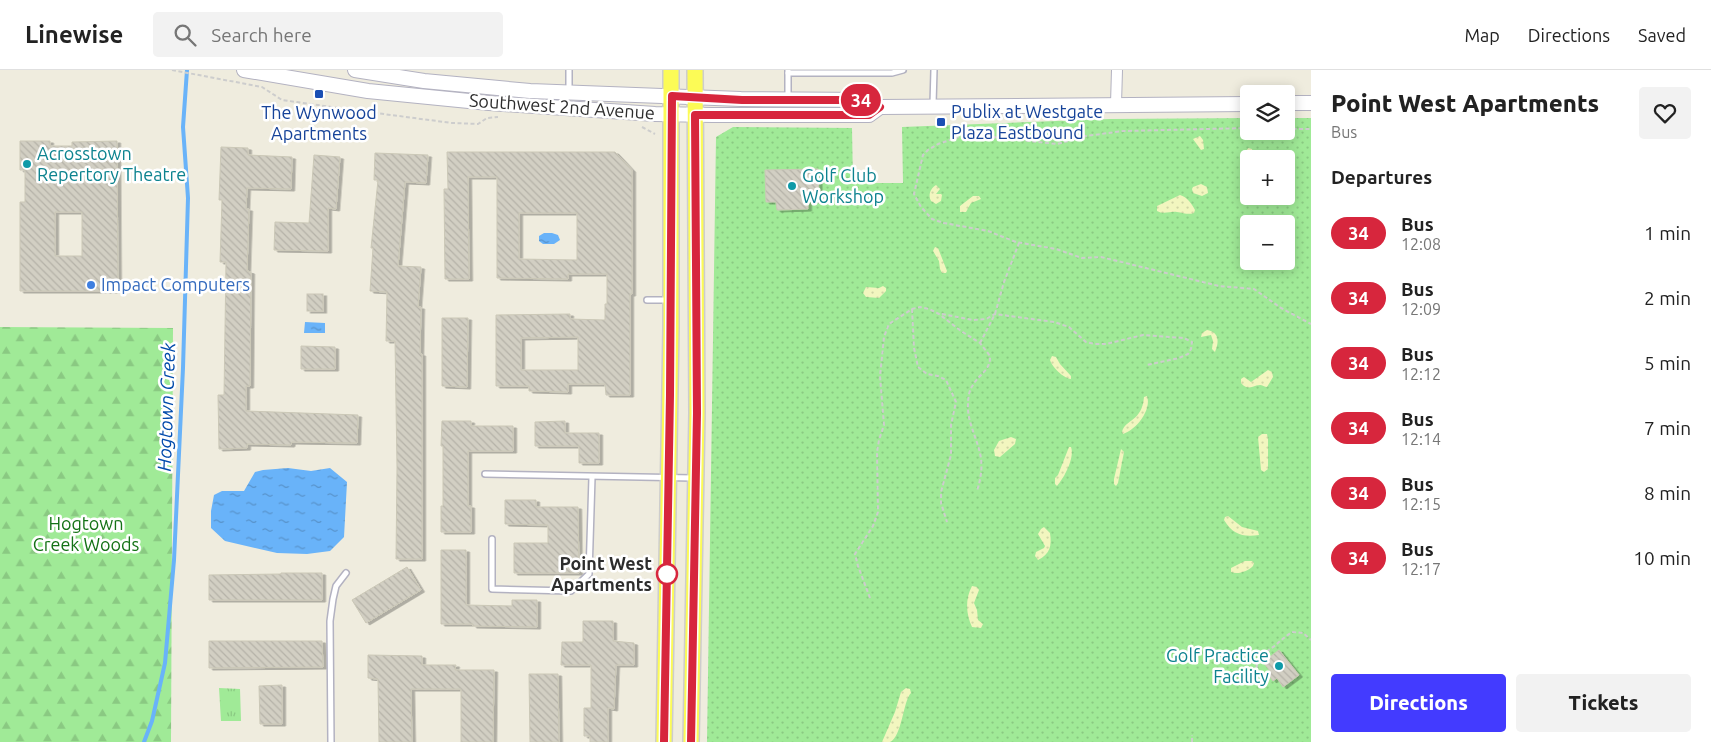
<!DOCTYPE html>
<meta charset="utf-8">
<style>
:root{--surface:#fff;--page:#f2f2f2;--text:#222;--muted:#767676;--line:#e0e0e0;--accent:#433bff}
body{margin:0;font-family:Ubuntu,sans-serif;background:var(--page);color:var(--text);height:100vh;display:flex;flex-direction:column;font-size:19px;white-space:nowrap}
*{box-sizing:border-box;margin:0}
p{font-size:16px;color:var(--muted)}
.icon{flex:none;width:28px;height:28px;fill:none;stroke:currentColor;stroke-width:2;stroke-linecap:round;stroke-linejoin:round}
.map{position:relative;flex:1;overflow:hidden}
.sheet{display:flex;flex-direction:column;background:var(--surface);width:400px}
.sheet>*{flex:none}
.badge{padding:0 10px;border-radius:16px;font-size:18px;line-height:32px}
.tools{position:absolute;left:1240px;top:15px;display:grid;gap:10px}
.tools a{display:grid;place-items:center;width:55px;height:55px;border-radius:5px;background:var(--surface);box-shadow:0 2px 12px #0003;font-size:25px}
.map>.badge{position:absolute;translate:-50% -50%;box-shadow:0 0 0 2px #fff}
h2{padding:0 20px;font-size:19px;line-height:45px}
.round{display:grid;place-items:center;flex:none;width:52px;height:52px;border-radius:5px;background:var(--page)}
.headline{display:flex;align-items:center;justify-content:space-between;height:85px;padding:0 20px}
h1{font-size:24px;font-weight:800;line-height:38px}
.action{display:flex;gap:10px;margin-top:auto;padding:10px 20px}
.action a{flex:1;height:58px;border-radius:5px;background:var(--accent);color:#fff;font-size:20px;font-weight:800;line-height:58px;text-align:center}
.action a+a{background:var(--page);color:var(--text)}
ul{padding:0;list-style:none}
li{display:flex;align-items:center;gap:15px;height:65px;padding:0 20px}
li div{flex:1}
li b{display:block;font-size:19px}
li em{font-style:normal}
li .badge{min-width:55px;font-weight:700;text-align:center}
header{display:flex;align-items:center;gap:30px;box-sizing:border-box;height:70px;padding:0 25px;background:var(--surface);border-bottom:1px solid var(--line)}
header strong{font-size:24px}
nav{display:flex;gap:28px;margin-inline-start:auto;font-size:18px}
.search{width:350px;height:45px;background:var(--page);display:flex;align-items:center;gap:12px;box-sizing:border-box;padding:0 18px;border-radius:5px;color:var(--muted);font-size:19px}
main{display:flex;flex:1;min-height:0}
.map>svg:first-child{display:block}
.grass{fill:url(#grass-dots);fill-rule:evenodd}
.forest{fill:url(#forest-firs)}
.sand{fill:url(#sand-dots)}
.park{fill:url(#park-tufts)}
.water{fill:url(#water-ripples)}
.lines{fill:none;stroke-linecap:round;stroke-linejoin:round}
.stream{stroke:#69b3f9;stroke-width:4}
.building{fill:url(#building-back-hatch);stroke:#cbc8b7;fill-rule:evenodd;filter:url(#shadow)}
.service-casing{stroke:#b3b2c1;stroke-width:8}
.minor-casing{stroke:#b3b2c1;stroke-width:12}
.secondary-casing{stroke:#b3b2c1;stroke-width:16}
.primary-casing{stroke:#cdcdcd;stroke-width:18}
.path{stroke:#cdcdcd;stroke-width:2;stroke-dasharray:4 2.5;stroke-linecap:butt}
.service{stroke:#fff;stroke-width:5}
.minor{stroke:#fff;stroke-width:10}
.secondary{stroke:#fff;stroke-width:14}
.primary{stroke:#fcfb56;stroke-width:15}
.line-casing{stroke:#fff;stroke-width:11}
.line{stroke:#d7263d;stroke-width:8}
.transit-dot{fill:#1a4fb4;stroke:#fff;stroke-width:2}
.culture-dot{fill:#0f9aa8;stroke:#fff;stroke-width:2}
.shop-dot{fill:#3f7fe0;stroke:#fff;stroke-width:2}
.stop-dot{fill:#fff;stroke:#d7263d;stroke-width:2.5}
.labels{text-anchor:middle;stroke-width:5;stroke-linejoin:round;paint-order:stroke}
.street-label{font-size:18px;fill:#2d2d2d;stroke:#fff}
.transit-label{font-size:18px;fill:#164399;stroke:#fff;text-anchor:start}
.culture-label{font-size:18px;fill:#0d838f;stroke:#fff;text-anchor:start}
.shop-label{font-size:18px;fill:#366cbe;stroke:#fff;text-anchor:start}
.park-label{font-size:18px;fill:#147216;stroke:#fff}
.stop-label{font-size:18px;font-weight:bold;fill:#2d2d2d;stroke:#fff;text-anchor:end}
.water-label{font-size:19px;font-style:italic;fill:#024bab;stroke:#fff}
</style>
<header>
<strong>Linewise</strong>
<div class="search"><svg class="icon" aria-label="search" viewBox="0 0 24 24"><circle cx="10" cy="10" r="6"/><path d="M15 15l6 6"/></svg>Search here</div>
<nav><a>Map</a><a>Directions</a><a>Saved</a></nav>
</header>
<main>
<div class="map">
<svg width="1311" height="672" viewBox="0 0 1311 672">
<defs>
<pattern id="grass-dots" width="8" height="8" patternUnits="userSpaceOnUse" patternTransform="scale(1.25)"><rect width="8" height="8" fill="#a0ea97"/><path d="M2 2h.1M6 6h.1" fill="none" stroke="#8ac982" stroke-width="1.8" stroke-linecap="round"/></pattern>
<pattern id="forest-firs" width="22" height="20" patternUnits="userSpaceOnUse" patternTransform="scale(1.25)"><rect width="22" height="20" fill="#a0ea97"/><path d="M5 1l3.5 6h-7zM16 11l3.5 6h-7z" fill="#8ac982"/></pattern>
<pattern id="sand-dots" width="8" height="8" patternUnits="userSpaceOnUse" patternTransform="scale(1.25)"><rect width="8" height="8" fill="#f2f6bf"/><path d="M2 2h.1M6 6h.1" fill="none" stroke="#d0d3a4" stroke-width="1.8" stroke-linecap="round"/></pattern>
<pattern id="park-tufts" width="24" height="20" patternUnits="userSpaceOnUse" patternTransform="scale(1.25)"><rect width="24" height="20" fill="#a0ea97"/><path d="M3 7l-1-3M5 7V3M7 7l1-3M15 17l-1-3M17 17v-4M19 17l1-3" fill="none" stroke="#8ac982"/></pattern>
<pattern id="water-ripples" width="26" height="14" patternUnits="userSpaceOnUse" patternTransform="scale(1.25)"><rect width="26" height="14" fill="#69b3f9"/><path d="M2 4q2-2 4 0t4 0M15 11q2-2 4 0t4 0" fill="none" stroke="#5792ca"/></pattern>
<pattern id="building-back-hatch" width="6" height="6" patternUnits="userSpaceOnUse" patternTransform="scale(1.25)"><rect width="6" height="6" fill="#d2cfc3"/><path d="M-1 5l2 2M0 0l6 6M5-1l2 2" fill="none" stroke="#b5b2a8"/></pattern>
<filter id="shadow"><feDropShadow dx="3.5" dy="2" stdDeviation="0" flood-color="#0004"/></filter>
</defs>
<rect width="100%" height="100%" fill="#efecde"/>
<path class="grass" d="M1249 48V61H1286V48H1311V672H707L716 67 733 57 852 58 853 113H903L902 57 1110 49ZM1249 89H1286V126H1249ZM1249 154H1286V191H1249Z"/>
<polygon class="forest" points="0,257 173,258 171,672 0,672"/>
<g class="sand">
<polygon points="1200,66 1203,70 1204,79 1201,80 1193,69"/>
<polygon points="1248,78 1252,79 1254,89 1249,89 1249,100 1246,82"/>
<polygon points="1201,114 1207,117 1208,123 1202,126 1193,123 1192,119 1193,117"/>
<path d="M936 115 940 119 936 124H941L942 125 941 131 936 134 931 131C928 125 930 119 936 115Z"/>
<path d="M1180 125C1187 127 1192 134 1195 140L1194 143C1188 145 1184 143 1177 142 1170 141 1164 145 1157 141V136Z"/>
<polygon points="973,126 979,126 981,129 971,133 966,142 960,142 960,136"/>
<polygon points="935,177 938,178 947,201 946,203 942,203 940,199 939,191 933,181"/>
<polygon points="883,216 886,218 886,221 879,228 866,227 863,223 866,217 879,218"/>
<path d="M1207 260C1220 262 1219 273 1215 282L1212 279 1213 271 1211 265 1201 267 1202 263Z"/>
<path d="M1052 286 1056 287 1060 294 1071 306V309C1063 308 1052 297 1050 290Z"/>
<path d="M1268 300 1272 302 1273 307 1267 317C1265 317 1262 315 1260 315 1251 316 1248 321 1241 313V309L1244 307 1251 312Z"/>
<path d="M1147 326C1152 340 1136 360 1123 364L1122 362C1125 349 1142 352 1144 327Z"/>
<polygon points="1262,364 1267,364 1268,369 1268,399 1264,402 1261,400 1258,367"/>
<polygon points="1011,367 1016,369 1015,374 1000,387 995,386 994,380 999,371"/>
<path d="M1069 377H1071C1075 388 1064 408 1057 416L1055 414V408L1058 405Z"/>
<polygon points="1121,379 1124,382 1118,413 1116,416 1114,414 1114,409"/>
<path d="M1228 446 1242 457 1258 461 1259 465C1243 467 1233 465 1224 450L1225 447Z"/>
<path d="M1044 457 1050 463C1052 476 1050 484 1038 490L1035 486 1036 482 1044 478 1045 476 1038 464 1041 459Z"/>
<path d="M1245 491H1252L1254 493 1253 496C1248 501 1238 505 1231 502V498Z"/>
<path d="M972 516 977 517 979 520 974 533 977 540 978 550 983 554 981 558 972 557C966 544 965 529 972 516Z"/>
<path d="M906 618 910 619 911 623C903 631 902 667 890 672 887 672 884 672 882 672L895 642 901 622Z"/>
</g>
<polygon class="park" points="219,618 240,619 241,651 221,651"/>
<g class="water">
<polygon points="544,163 552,163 558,165 560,170 554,174 543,174 539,171 539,166"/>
<polygon points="305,252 325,253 325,263 304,263"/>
<polygon points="288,398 311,401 330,398 347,412 344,467 330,481 307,484 277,483 225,471 211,458 211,441 214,425 222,421 244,421 255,402 263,400"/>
</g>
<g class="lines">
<polyline class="stream" points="144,672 152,651 165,593 174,490 183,298 188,128 183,57 187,0"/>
</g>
<g class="building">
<path d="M20 71H50V76H72V72L117 71 118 221H20V132H25V100H20ZM55 142H82V186H55Z"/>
<polygon points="221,77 248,78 248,85 292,87 291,119 247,118 246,139 249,139 247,201 251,202 250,316 246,316 246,341 358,345 357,373 292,372 291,375 247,374 247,378 219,379 218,325 224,325 226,192 220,192 222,130 219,130"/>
<path d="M447 82H615L632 100V224H630V325H606L605 314H568V322L529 321V316H496V245L570 244V249L605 250V234H607V204H568V209L497 208V107H468L469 209H445L444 119H448ZM519 143H577V190L519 189ZM578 267V300H521V268Z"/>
<polygon points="375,83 428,85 426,113 405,112 398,196 421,197 418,237 421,237 420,284 422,284 422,489 396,489 397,398 395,271 386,271 387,222 370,221 373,178 371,178 378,110 374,110"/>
<polygon points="314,85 340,87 336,139 328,138 328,181 274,180 275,152 309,153"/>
<polygon points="818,99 819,131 808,131 808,139 777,140 776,132 766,132 765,100"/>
<rect x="307" y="224" width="16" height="17"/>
<polygon points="442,248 468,248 467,317 442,316"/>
<polygon points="301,276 335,277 335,299 301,299"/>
<polygon points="442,351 471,351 471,356 513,356 513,381 468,381 468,436 471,436 471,462 441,462 441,436 443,436 443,376 441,376"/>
<polygon points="565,351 565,363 599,363 599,393 579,393 579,376 535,376 535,352"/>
<polygon points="505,430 536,430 536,437 578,437 579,503 514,503 514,473 548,473 548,455 505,454"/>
<polygon points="441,480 466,480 466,535 512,536 512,530 537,530 537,557 473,556 473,554 441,554"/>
<polygon points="407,497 421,520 366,553 352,530"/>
<polygon points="281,503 322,503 322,530 209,530 209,505 281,504"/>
<polygon points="583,551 613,551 613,571 634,573 634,595 616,595 614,639 608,638 608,672 590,672 590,666 584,666 584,638 591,638 591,595 561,595 562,572 583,572"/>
<polygon points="209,571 322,571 323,597 209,598"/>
<polygon points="1279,580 1299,605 1283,617 1277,608 1273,611 1267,603 1270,601 1263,592"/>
<polygon points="368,585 422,586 422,595 456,595 455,600 494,600 493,672 461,672 461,619 411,619 412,672 379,672 378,609 368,608"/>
<polygon points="529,604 558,604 559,672 530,672"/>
<polygon points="282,615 282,654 260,654 259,616"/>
</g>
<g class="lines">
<g class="service-casing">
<g id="service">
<polyline points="788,0 788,27"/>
<polyline points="788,3 892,3 903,0"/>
<polyline points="569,21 569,0"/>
<polyline points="933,34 934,0"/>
<polyline points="647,230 669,230"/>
<polyline points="485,404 693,408"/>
<polyline points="492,469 492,519 571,521 589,504 592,407"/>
<polyline points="331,672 330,551 333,529 336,516 346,503"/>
</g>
</g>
<g class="minor-casing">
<polyline id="minor" points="1116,34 1117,0"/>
</g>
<g class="secondary-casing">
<g id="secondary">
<polyline points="244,0 368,21 489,33 655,44 712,45 869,45 880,37"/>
<polyline points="355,0 424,11 530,21 741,29 870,30 880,37 1249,34"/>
<polyline points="1286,33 1311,33"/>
</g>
</g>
<g class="primary-casing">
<g id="primary">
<polyline points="664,672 671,258 671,0"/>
<polyline points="691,672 697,343 695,0"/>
</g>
</g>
<g class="path">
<polyline points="172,0 262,17 282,30 353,40 452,53 478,54 487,48 498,47"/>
<polyline points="642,57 655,64"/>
<polyline points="1249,58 1123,61 1086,66 1057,74 984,66 965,65 938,74 928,80 923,85 914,124 921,137 932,149 944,153 988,161 1016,172 1056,179 1082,188 1101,187 1219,216 1254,219 1281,238 1311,254"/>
<polyline points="1286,59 1311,59"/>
<polyline points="912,239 914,278 918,297 927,304 938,306 946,310 956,332 951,355 951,385 941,422 941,433 947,452"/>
<polyline points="942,244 973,250 986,249 995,244 1054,252 1069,257 1086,272 1095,274 1106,274 1143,265 1184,268 1192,272 1191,279 1188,284 1179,288 1147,295"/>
<polyline points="980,273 995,244 1004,212 1019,173"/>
<path d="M870 528 858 496 855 484 873 456 878 442 877 382 879 370 884 355 880 306 884 267 889 254 912 239 920 237 929 239 939 244 961 261 980 273 990 286C991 300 979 304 973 315 969 320 968 328 968 334 967 351 976 366 980 383 983 396 981 408 977 421"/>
<path d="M1270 607 1265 609C1246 596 1264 583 1276 575 1281 570 1286 566 1292 562L1303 563 1311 570"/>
<polyline points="1192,672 1192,665"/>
</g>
<use href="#service" class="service"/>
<use href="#minor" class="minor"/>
<use href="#secondary" class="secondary"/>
<use href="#primary" class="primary"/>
</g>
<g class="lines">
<g class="line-casing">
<polyline id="line" points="664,672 670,325 672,26 742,30 870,30 880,37 869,45 695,45 697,343 691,672"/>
</g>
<use href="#line" class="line"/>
</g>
<g class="transit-dot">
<rect x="314" y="19" width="10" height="10" rx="2.5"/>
<rect x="936" y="47" width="10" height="10" rx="2.5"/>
</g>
<g class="culture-dot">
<circle cx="27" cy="94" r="5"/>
<circle cx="792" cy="116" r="5"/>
<circle cx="1279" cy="596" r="5"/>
</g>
<circle class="shop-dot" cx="91" cy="215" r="5"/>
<circle class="stop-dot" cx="667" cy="504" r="10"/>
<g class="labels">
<g class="street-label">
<text transform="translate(562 37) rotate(4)" y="6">Southwest 2nd Avenue</text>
</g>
<g class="transit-label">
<text x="951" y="48">Publix at Westgate<tspan x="951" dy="21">Plaza Eastbound</tspan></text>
<text x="319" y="49" text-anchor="middle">The Wynwood<tspan x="319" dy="21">Apartments</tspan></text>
</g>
<g class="culture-label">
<text x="37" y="90">Acrosstown<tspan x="37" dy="21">Repertory Theatre</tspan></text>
<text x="802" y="112">Golf Club<tspan x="802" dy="21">Workshop</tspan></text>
<text x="1269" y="592" text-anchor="end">Golf Practice<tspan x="1269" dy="21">Facility</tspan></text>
</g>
<g class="shop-label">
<text x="101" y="221">Impact Computers</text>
</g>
<g class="park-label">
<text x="86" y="460">Hogtown<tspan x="86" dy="21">Creek Woods</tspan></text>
</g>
<g class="stop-label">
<text x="652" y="500">Point West<tspan x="652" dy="21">Apartments</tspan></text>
</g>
<g class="water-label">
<text transform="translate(166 337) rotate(-88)" y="7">Hogtown Creek</text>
</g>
</g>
</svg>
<div class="tools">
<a><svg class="icon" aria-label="layers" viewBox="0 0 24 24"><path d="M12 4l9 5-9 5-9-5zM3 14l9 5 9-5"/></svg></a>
<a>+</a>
<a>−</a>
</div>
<b class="badge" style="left:861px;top:30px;background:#d7263d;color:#fff">34</b>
</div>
<section class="sheet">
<div class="headline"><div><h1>Point West Apartments</h1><p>Bus</p></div><a class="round"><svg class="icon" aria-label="heart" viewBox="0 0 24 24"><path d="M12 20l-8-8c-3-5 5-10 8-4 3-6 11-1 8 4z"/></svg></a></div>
<h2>Departures</h2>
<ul>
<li><span class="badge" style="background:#d7263d;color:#fff">34</span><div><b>Bus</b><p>12:08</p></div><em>1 min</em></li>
<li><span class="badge" style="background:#d7263d;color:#fff">34</span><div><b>Bus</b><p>12:09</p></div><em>2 min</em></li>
<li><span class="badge" style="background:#d7263d;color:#fff">34</span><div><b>Bus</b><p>12:12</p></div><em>5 min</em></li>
<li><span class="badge" style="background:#d7263d;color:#fff">34</span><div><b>Bus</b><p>12:14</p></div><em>7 min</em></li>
<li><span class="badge" style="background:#d7263d;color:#fff">34</span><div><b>Bus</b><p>12:15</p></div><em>8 min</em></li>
<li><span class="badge" style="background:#d7263d;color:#fff">34</span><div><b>Bus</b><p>12:17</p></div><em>10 min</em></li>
</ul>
<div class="action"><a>Directions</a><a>Tickets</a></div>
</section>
</main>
